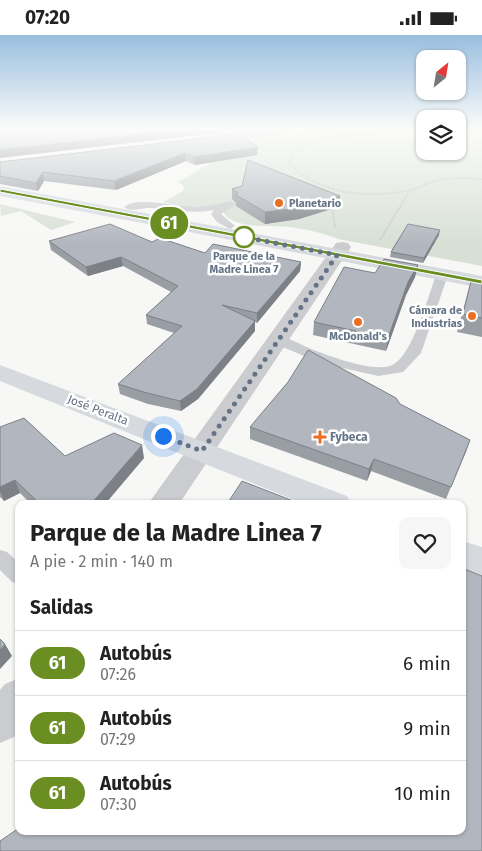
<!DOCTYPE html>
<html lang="es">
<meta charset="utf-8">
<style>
:root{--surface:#fff;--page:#f6f6f6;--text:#222;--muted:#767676;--line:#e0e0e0}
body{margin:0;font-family:"Fira Sans",sans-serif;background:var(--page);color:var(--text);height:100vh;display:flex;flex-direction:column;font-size:19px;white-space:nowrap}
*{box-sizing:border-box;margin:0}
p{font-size:16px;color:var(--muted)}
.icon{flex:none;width:28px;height:28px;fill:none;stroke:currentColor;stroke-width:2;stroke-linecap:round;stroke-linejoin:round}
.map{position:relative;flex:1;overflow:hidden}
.drawer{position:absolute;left:15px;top:465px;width:451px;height:335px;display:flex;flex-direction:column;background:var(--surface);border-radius:10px;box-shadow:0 1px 4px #0004}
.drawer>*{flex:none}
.badge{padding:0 10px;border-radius:16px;font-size:18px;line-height:32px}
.needle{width:32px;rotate:30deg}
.buttons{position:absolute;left:416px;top:15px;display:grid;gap:10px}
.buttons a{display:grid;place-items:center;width:50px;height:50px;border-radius:10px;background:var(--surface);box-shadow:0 1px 4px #0004;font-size:25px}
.you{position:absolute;width:25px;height:25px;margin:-12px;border:4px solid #fff;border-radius:50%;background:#1a73e8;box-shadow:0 0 0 8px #1a73e833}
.map>.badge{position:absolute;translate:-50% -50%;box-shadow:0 0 0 2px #fff}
h2{padding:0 15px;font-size:19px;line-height:45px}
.round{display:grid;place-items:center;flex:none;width:52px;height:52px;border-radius:10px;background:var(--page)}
.head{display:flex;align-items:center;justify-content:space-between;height:85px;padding:0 15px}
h1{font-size:24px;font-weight:700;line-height:38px}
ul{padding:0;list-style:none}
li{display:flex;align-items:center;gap:15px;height:65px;padding:0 15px;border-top:1px solid var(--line)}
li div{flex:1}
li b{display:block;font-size:19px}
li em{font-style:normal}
li .badge{min-width:55px;font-weight:700;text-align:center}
.status{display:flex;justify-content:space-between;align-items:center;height:35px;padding:0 25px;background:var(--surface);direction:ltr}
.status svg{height:14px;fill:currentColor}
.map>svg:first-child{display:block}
.green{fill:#d8e0d5}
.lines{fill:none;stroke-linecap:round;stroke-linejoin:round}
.path{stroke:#c1c2c5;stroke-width:2;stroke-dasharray:1 1;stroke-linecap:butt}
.lane{fill:#caccd0;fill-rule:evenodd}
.street{fill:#caccd0;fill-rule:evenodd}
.secondary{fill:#d6dadf;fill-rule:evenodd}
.wall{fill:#999da4}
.shaded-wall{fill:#7d8086}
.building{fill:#b2b7bf;stroke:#7d8086}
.line{fill:#6b8e23;stroke:#fff}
.walk{stroke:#657387;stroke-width:5;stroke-dasharray:0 9}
.poi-dot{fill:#eb6f22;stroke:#fff;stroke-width:2}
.stop-dot{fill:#fff;stroke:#6b8e23;stroke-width:2.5}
.labels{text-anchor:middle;stroke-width:5;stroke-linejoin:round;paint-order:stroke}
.far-poi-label{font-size:11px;font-weight:bold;fill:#657387;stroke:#fff;text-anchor:start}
.far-stop-label{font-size:11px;font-weight:bold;fill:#657387;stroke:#fff}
.street-label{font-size:12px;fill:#657387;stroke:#fff}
.poi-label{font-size:12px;font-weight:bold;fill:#657387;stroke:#fff;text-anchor:start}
</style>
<div class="status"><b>07:20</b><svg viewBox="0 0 49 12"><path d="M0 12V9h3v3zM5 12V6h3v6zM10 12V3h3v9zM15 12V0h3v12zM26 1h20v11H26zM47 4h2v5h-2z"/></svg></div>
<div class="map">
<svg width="482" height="816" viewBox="0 0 482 816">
<rect width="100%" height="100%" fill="#f7f8f5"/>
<g class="green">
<path d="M316 95H425V116H458V95H482V231L338 204C323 198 305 194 289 192 272 190 231 195 223 176L196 174 163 167 183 156 184 151 178 147 211 128 257 120 235 104Z"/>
<polygon points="0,169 75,187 51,195 21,176 1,181"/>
</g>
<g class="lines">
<g class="path">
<path d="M404 95C378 98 317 100 297 115 292 118 291 123 289 128 318 160 370 164 411 155 420 153 427 148 436 146 451 142 467 143 482 144"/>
<polyline points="332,171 335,192"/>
<polyline points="380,205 409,157"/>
</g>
<g class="lane">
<path d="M231 166 236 169 234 171 221 179 235 191 230 194 217 187 211 179 214 175C191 180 170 172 147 173 139 174 130 177 124 172 138 160 182 173 200 172 210 171 221 168 231 166Z"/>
<path d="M442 237 448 240 421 318 403 337 378 341 321 328 273 308 271 305 273 302C284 299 299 309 309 313 326 320 378 340 394 329 413 318 428 262 436 240Z"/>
<polygon points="0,515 7,517 19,528 19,549 12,547 0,535"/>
</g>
<g class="street">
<polygon points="251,95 288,95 282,99 201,108 194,104 201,100"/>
<polygon points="342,207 348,208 351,212 179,469 148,469 336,208"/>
<polygon points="19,643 19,697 14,702 0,708 0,655 5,649"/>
</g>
<g class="secondary">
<polygon points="0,151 482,241 482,253 0,161"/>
<polygon points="0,330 347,461 351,469 304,469 0,346"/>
<polygon points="462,506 482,512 482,540 462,533"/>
</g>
</g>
<g class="wall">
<polygon points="238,99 257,120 195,130 186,126 116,155 44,146 38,156 0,149 0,150 0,127"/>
<polygon points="232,154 340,161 338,172 299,184 265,189 236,171 236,168 232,164"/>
<polygon points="439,200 423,228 390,222 391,217"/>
<polygon points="49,206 152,207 205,218 301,227 300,236 257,288 255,287 255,296 198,364 181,376 148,369 120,359 118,349 174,298 147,289 146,280 171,257 123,231 88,241 51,215"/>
<polygon points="418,230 415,242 406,260 386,316 313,300 314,287 375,238"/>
<polygon points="471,246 482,248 482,302 457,297"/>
<polygon points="400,369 470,405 446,464 371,436 367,446 250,404 250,392"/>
<polygon points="0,392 65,421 144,423 105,469 31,469 20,458 4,466 0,462"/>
</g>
<g class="shaded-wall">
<polygon points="177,95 224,95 224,97 0,123 0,115"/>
<polygon points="258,112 257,120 195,130 195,122"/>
<polygon points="185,118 186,126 116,155 114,146"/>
<polygon points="43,137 44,146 38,156 36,148"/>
<polygon points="340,161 338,172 299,184 265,189 265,177"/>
<polygon points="440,195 439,200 423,228 424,223"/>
<polygon points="121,222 123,231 88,241 86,232"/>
<polygon points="301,227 300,236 257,288 257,278"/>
<polygon points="418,230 415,242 406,260 386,316 388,303 408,247"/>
<polygon points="255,286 255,296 198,364 181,376 180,366"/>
<polygon points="470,405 466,417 446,464 451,452"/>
<polygon points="142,410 144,423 105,469 91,469"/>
<polygon points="374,424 371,436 367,446 369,434"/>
<polygon points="15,445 20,458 4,466 0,456 0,452"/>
<polygon points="5,609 12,621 0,634 0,615"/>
</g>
<g class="building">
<polygon points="10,95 177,95 0,115 0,97"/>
<polygon points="238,99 258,112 195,122 185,118 114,146 43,137 36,148 0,141 0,127"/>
<polygon points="248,125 340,161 299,173 265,177 236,160 238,158 232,154 242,151"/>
<polygon points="110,189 152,207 160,203 205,218 213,209 301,227 257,278 222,270 255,286 197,354 180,366 147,358 118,349 182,291 146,280 178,251 121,222 86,232 49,206"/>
<polygon points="408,189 440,195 424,223 391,217"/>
<polygon points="384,224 418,230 408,247 388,303 314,287 344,232 375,238"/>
<polygon points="471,246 482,248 482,283 463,279"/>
<polygon points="308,315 396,363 400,369 470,405 451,452 374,424 369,434 250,392 288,347"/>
<polygon points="24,383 65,421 114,398 142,410 91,469 40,469 15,445 0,452 0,392"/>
<polygon points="242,446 301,469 227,469"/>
<polygon points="462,533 482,541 482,816 0,816 0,806 19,793 19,796 462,796"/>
<polygon points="0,604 5,609 0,615"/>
</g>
<linearGradient id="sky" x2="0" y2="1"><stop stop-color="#99bedf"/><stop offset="0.45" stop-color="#fbfcfa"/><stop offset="1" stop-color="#fbfcfa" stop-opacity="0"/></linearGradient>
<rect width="482" height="209" fill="url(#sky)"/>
<polygon class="line" points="0,154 482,245 482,249 0,157"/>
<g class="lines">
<polyline class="walk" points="163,401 202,416 337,220 244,202"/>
</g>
<g class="poi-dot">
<circle cx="279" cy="168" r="5"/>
<circle cx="472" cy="281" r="5"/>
<circle cx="358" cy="287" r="5"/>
<path d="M317.5 394.5h5v5h5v5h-5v5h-5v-5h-5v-5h5z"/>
</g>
<circle class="stop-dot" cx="244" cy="202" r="10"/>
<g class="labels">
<g class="far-poi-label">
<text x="289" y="172">Planetario</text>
<text x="462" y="279" text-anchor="end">Cámara de<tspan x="462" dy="13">Industrias</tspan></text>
<text x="358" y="305" text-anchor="middle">McDonald's</text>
</g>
<g class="far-stop-label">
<text x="244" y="225">Parque de la<tspan x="244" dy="13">Madre Linea 7</tspan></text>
</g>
<g class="street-label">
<text transform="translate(98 375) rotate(21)" y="4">José Peralta</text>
</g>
<g class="poi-label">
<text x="330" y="406">Fybeca</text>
</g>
</g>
</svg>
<div class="buttons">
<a><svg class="needle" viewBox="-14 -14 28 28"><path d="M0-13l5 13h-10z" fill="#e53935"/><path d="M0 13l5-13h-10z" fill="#767676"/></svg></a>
<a><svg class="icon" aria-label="layers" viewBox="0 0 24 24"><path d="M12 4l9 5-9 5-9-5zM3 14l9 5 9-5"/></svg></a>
</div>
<div class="you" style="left:163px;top:401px"></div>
<b class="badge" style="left:169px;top:188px;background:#6b8e23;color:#fff">61</b>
<section class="drawer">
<div class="head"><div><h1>Parque de la Madre Linea 7</h1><p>A pie · 2 min · 140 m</p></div><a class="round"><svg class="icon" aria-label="heart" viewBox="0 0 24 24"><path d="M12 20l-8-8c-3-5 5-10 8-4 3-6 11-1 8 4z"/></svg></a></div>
<h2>Salidas</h2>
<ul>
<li><span class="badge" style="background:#6b8e23;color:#fff">61</span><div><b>Autobús</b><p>07:26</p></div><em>6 min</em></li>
<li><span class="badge" style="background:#6b8e23;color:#fff">61</span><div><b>Autobús</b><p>07:29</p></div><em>9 min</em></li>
<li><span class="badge" style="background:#6b8e23;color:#fff">61</span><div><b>Autobús</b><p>07:30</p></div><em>10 min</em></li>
</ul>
</section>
</div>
